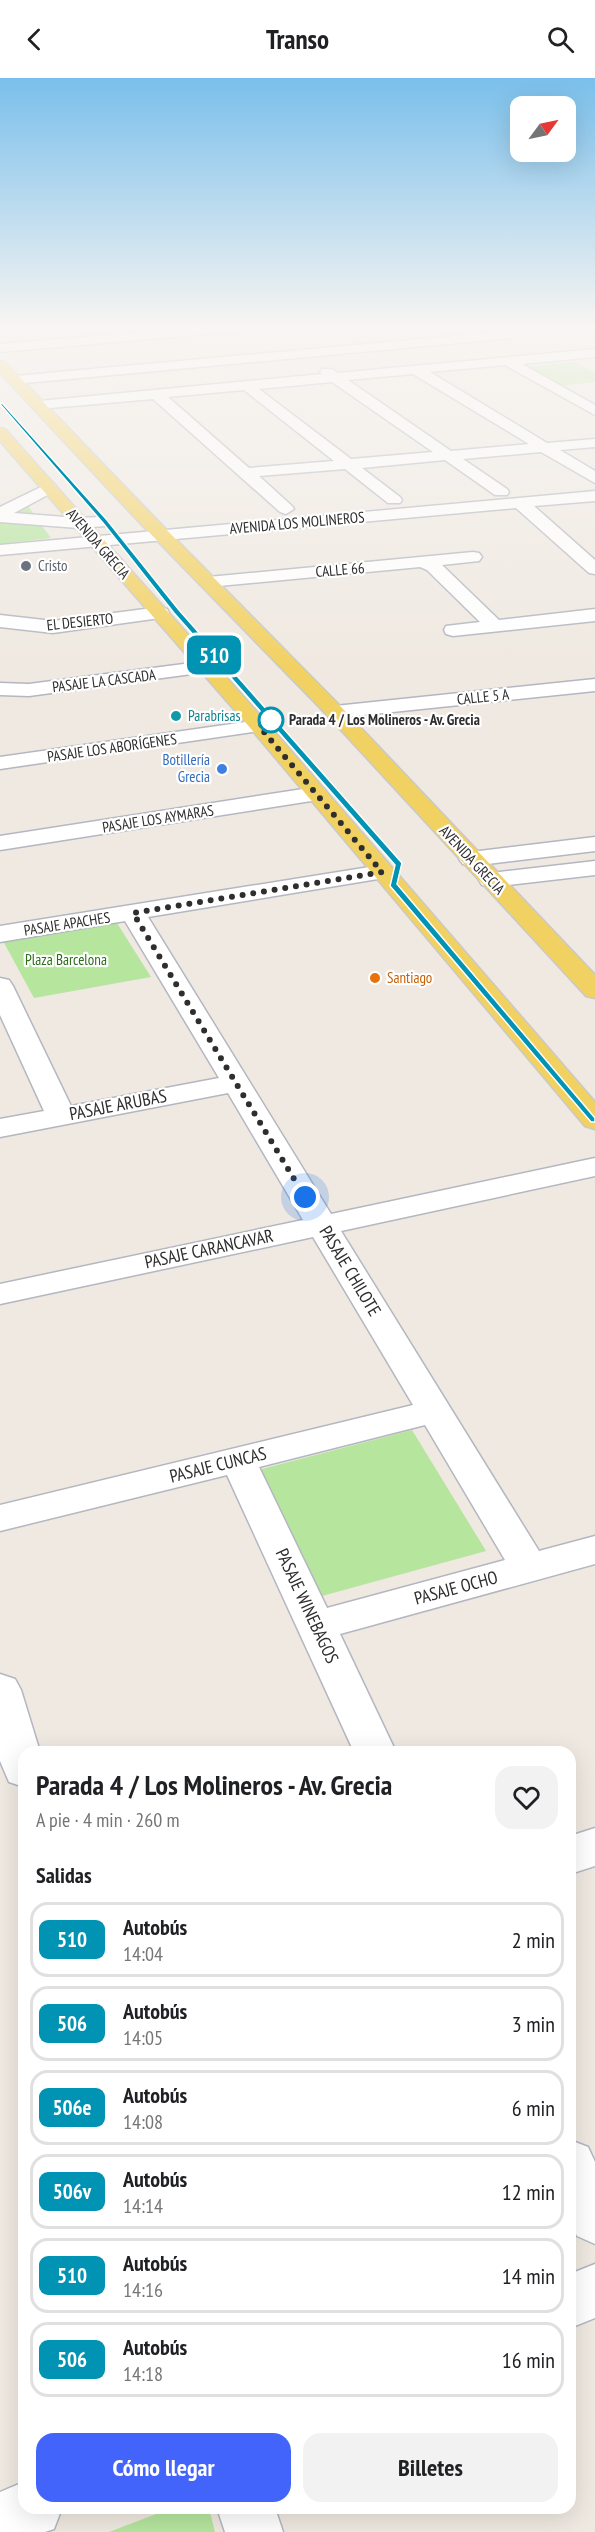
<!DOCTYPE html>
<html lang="es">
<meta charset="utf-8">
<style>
:root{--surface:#fff;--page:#f2f2f2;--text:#202124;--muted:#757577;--line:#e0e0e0;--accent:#4264fb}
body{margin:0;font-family:"PT Sans Narrow",sans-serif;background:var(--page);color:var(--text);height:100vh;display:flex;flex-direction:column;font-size:22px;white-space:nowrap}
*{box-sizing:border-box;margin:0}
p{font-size:20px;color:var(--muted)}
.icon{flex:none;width:33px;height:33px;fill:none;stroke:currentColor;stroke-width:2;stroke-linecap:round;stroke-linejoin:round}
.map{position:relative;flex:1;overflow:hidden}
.sheet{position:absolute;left:18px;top:1668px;width:558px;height:768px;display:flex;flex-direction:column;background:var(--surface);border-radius:18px;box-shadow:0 6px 24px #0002}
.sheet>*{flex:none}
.badge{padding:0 12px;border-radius:9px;font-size:21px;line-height:39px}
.needle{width:39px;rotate:57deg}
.controls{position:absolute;left:510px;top:18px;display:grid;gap:12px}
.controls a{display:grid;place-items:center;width:66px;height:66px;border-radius:12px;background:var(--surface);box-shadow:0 6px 24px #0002;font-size:30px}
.you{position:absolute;width:30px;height:30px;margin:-15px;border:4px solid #fff;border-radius:50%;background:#1a73e8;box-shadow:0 0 0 9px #1a73e833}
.map>.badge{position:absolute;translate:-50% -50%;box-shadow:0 0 0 3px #fff}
h2{padding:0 18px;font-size:22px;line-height:54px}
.round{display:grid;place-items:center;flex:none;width:63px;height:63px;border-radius:18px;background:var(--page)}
.summary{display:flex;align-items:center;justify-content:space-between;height:102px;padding:0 18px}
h1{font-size:28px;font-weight:700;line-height:45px}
.primary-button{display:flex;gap:12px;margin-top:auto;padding:12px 18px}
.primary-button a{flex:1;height:69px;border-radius:18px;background:var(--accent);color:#fff;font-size:24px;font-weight:700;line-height:69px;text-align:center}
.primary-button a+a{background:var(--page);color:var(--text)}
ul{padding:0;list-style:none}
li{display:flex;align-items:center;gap:18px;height:75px;margin:0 12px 9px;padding:0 6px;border:3px solid var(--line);border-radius:18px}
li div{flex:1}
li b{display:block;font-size:22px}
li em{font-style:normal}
li .badge{min-width:66px;font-weight:700;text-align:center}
header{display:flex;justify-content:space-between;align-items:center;height:78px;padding:0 18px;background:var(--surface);font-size:27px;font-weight:700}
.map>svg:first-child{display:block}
.green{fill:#b6e59e}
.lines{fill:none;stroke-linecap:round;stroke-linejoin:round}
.minor-casing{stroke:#b4b7c1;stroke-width:3}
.major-casing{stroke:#c9c9c9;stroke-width:3}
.minor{fill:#fff;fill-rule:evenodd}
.major{fill:#f2d163;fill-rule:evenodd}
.line{fill:#0093b3;stroke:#fff;stroke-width:1.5}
.walk{stroke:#2e2e2e;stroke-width:6;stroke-dasharray:0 10.8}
.worship-dot{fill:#6b7280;stroke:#fff;stroke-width:2}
.culture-dot{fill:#0f9aa8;stroke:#fff;stroke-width:2}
.stop-dot{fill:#fff;stroke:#0093b3;stroke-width:3}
.shop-dot{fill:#3f7fe0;stroke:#fff;stroke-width:2}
.food-dot{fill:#e8710a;stroke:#fff;stroke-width:2}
.labels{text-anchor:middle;stroke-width:4.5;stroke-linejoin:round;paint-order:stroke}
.far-street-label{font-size:15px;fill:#2e2e2e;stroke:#fff}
.far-worship-label{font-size:15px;fill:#5b616d;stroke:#fff;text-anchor:start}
.far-culture-label{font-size:15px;fill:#0d838f;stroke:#fff;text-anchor:start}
.far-stop-label{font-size:15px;font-weight:bold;fill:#2e2e2e;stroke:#fff;text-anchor:start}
.far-shop-label{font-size:15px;fill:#366cbe;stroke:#fff;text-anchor:end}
.far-park-label{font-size:15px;fill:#2c6e1b;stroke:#fff}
.far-food-label{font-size:15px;fill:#c56008;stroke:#fff;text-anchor:start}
.street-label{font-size:18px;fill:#2e2e2e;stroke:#fff}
</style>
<header><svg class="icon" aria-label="back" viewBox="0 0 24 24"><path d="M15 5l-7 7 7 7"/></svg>Transo<svg class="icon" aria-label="search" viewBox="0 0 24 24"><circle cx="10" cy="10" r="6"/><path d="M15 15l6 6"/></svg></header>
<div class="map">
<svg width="595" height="2454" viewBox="0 0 595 2454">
<rect width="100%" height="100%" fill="#efe9e1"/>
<g class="green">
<polygon points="575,284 595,294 595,304 559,308 523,289"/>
<polygon points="28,428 51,460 0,466 0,443"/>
<polygon points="115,842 151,899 34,920 2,861"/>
<polygon points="412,1352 486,1473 322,1518 258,1392"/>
<polygon points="172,2430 209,2430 215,2454 109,2454"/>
</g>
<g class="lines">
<g class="minor-casing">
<g id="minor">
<polygon points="215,248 263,248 257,252 0,274 0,266"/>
<polygon points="508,253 512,254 514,257 512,260 15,306 8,302 15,298"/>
<path d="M595 271V279L522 286 595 327V337L505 287 430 294 547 365 595 361V369L560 372 595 393V405L541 374 463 381 507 411 509 414 507 417H495L445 382 362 390 400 419 402 422 400 425H388L345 391 259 398 292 428 294 431 286 436 280 434 153 321 39 331 32 327 39 323 322 296 320 294 322 291H332L337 295ZM413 296 529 366 451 373 348 302ZM332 304 433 374 351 381 259 311ZM244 312 334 383 249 390 168 319Z"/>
<polygon points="49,405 55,407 57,410 55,413 14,435 78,440 100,439 108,444 106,448 78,450 0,444 0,429"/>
<polygon points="595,413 595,423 534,428 595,482 595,496 589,495 516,430 0,477 0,467"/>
<polygon points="473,474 479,475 482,479 479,483 442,487 499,542 595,531 595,543 453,558 446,556 444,552 446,548 480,544 427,492 420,489 208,509 202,508 199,504 202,500 208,499"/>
<polygon points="160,529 167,531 169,535 167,539 53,555 0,549 0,537 53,543"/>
<polygon points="207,583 214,585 217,589 214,593 29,618 0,617 0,605 29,606"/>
<polygon points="595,601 595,613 335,640 328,638 325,634 328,630 335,628"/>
<polygon points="259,642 266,644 269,648 266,652 0,691 0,679"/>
<polygon points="316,709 324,711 327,716 324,721 0,772 0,758"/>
<polygon points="595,759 595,773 471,788 463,786 459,781 463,776 471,774"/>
<polygon points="595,783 595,797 491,809 482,807 479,802 482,797 491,795"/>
<path d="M382 787 390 789 394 794 390 799 148 839 331 1136 595 1080V1098L341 1153 539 1473 595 1458V1486L340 1556 396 1674H354L227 1397 0 1453V1427L413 1327 313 1159 0 1226V1206L303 1142 228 1015 0 1059V1041L44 1033 0 937V900L9 902 13 908 71 1028 219 1000 125 843 0 864V848ZM425 1347 505 1482 327 1530 259 1389Z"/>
<polygon points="0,1596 15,1601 21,1612 40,1674 24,1674 24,1709 9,1704 0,1683"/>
<polygon points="595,1750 595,1788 570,1796 570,1758"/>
<polygon points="570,2062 588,2069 595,2084 595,2166 577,2158 570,2144"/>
<polygon points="595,2186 595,2240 570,2250 570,2196"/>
<polygon points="24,2404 24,2430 62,2430 54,2451 45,2454 0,2454 0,2414"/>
<polygon points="217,2430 275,2430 283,2454 225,2454"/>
</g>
</g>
<g class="major-casing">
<g id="major">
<polygon points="0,283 5,284 153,438 342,630 595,897 595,920 586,918 328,638 141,446 0,295"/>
<polygon points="0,350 5,351 266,644 595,1024 595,1051 585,1048 252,652 0,363"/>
</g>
</g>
<use href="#minor" class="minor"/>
<use href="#major" class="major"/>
</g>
<linearGradient id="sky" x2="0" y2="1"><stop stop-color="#7abfeb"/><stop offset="0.42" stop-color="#f8f5f2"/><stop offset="1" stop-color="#f8f5f2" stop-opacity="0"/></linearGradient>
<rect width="595" height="591" fill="url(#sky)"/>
<polygon class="line" points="2,325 107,442 179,532 402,785 397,806 595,1040 595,1044 591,1044 390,808 395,787 174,535 103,445 0,326"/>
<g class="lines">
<polyline class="walk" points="271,642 259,648 382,794 133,835 305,1119"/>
</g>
<circle class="worship-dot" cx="26" cy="488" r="6"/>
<circle class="culture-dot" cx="176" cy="638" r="6"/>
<circle class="stop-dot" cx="271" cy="642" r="12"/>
<circle class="shop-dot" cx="222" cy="691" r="6"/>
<circle class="food-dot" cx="375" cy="900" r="6"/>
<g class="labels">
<g class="far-street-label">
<text transform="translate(297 445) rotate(-5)" y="5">AVENIDA LOS MOLINEROS</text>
<text transform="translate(98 466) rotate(49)" y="5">AVENIDA GRECIA</text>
<text transform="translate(340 492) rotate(-5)" y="5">CALLE 66</text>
<text transform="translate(80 544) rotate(-6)" y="5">EL DESIERTO</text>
<text transform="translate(104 603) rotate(-7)" y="5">PASAJE LA CASCADA</text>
<text transform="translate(483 619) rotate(-6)" y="5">CALLE 5 A</text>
<text transform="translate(112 670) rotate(-8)" y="5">PASAJE LOS ABORÍGENES</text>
<text transform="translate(158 741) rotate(-9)" y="5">PASAJE LOS AYMARAS</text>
<text transform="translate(472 782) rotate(47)" y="5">AVENIDA GRECIA</text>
<text transform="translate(67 846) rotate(-9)" y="5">PASAJE APACHES</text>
</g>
<g class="far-worship-label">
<text x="38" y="493">Cristo</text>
</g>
<g class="far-culture-label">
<text x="188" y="643">Parabrisas</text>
</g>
<g class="far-stop-label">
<text x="289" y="647">Parada 4 / Los Molineros - Av. Grecia</text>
</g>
<g class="far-shop-label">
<text x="210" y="687">Botillería<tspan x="210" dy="17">Grecia</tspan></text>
</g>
<g class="far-park-label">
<text x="66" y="887">Plaza Barcelona</text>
</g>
<g class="far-food-label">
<text x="387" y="905">Santiago</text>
</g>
<g class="street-label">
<text transform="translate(118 1027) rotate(-11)" y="6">PASAJE ARUBAS</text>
<text transform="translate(209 1171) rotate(-12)" y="6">PASAJE CARANCAVAR</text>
<text transform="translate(350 1193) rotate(59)" y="6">PASAJE CHILOTE</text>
<text transform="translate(218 1387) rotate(-14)" y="6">PASAJE CUNCAS</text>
<text transform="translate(456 1510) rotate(-15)" y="6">PASAJE OCHO</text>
<text transform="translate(307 1528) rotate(65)" y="6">PASAJE WINEBAGOS</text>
</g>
</g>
</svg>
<div class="controls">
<a><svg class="needle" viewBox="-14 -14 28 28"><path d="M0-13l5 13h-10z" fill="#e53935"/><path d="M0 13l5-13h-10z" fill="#757577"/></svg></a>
</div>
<div class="you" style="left:305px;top:1119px"></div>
<b class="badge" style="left:214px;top:577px;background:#0093b3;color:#fff">510</b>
<section class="sheet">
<div class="summary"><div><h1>Parada 4 / Los Molineros - Av. Grecia</h1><p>A pie · 4 min · 260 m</p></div><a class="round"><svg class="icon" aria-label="heart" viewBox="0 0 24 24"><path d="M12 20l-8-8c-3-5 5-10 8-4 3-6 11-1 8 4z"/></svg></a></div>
<h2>Salidas</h2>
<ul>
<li><span class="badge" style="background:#0093b3;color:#fff">510</span><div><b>Autobús</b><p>14:04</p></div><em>2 min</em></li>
<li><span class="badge" style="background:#0093b3;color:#fff">506</span><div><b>Autobús</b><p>14:05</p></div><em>3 min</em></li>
<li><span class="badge" style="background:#0093b3;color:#fff">506e</span><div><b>Autobús</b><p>14:08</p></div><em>6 min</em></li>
<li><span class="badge" style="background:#0093b3;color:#fff">506v</span><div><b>Autobús</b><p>14:14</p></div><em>12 min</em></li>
<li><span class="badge" style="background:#0093b3;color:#fff">510</span><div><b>Autobús</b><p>14:16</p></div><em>14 min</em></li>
<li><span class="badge" style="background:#0093b3;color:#fff">506</span><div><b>Autobús</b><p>14:18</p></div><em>16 min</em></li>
</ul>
<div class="primary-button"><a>Cómo llegar</a><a>Billetes</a></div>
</section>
</div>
